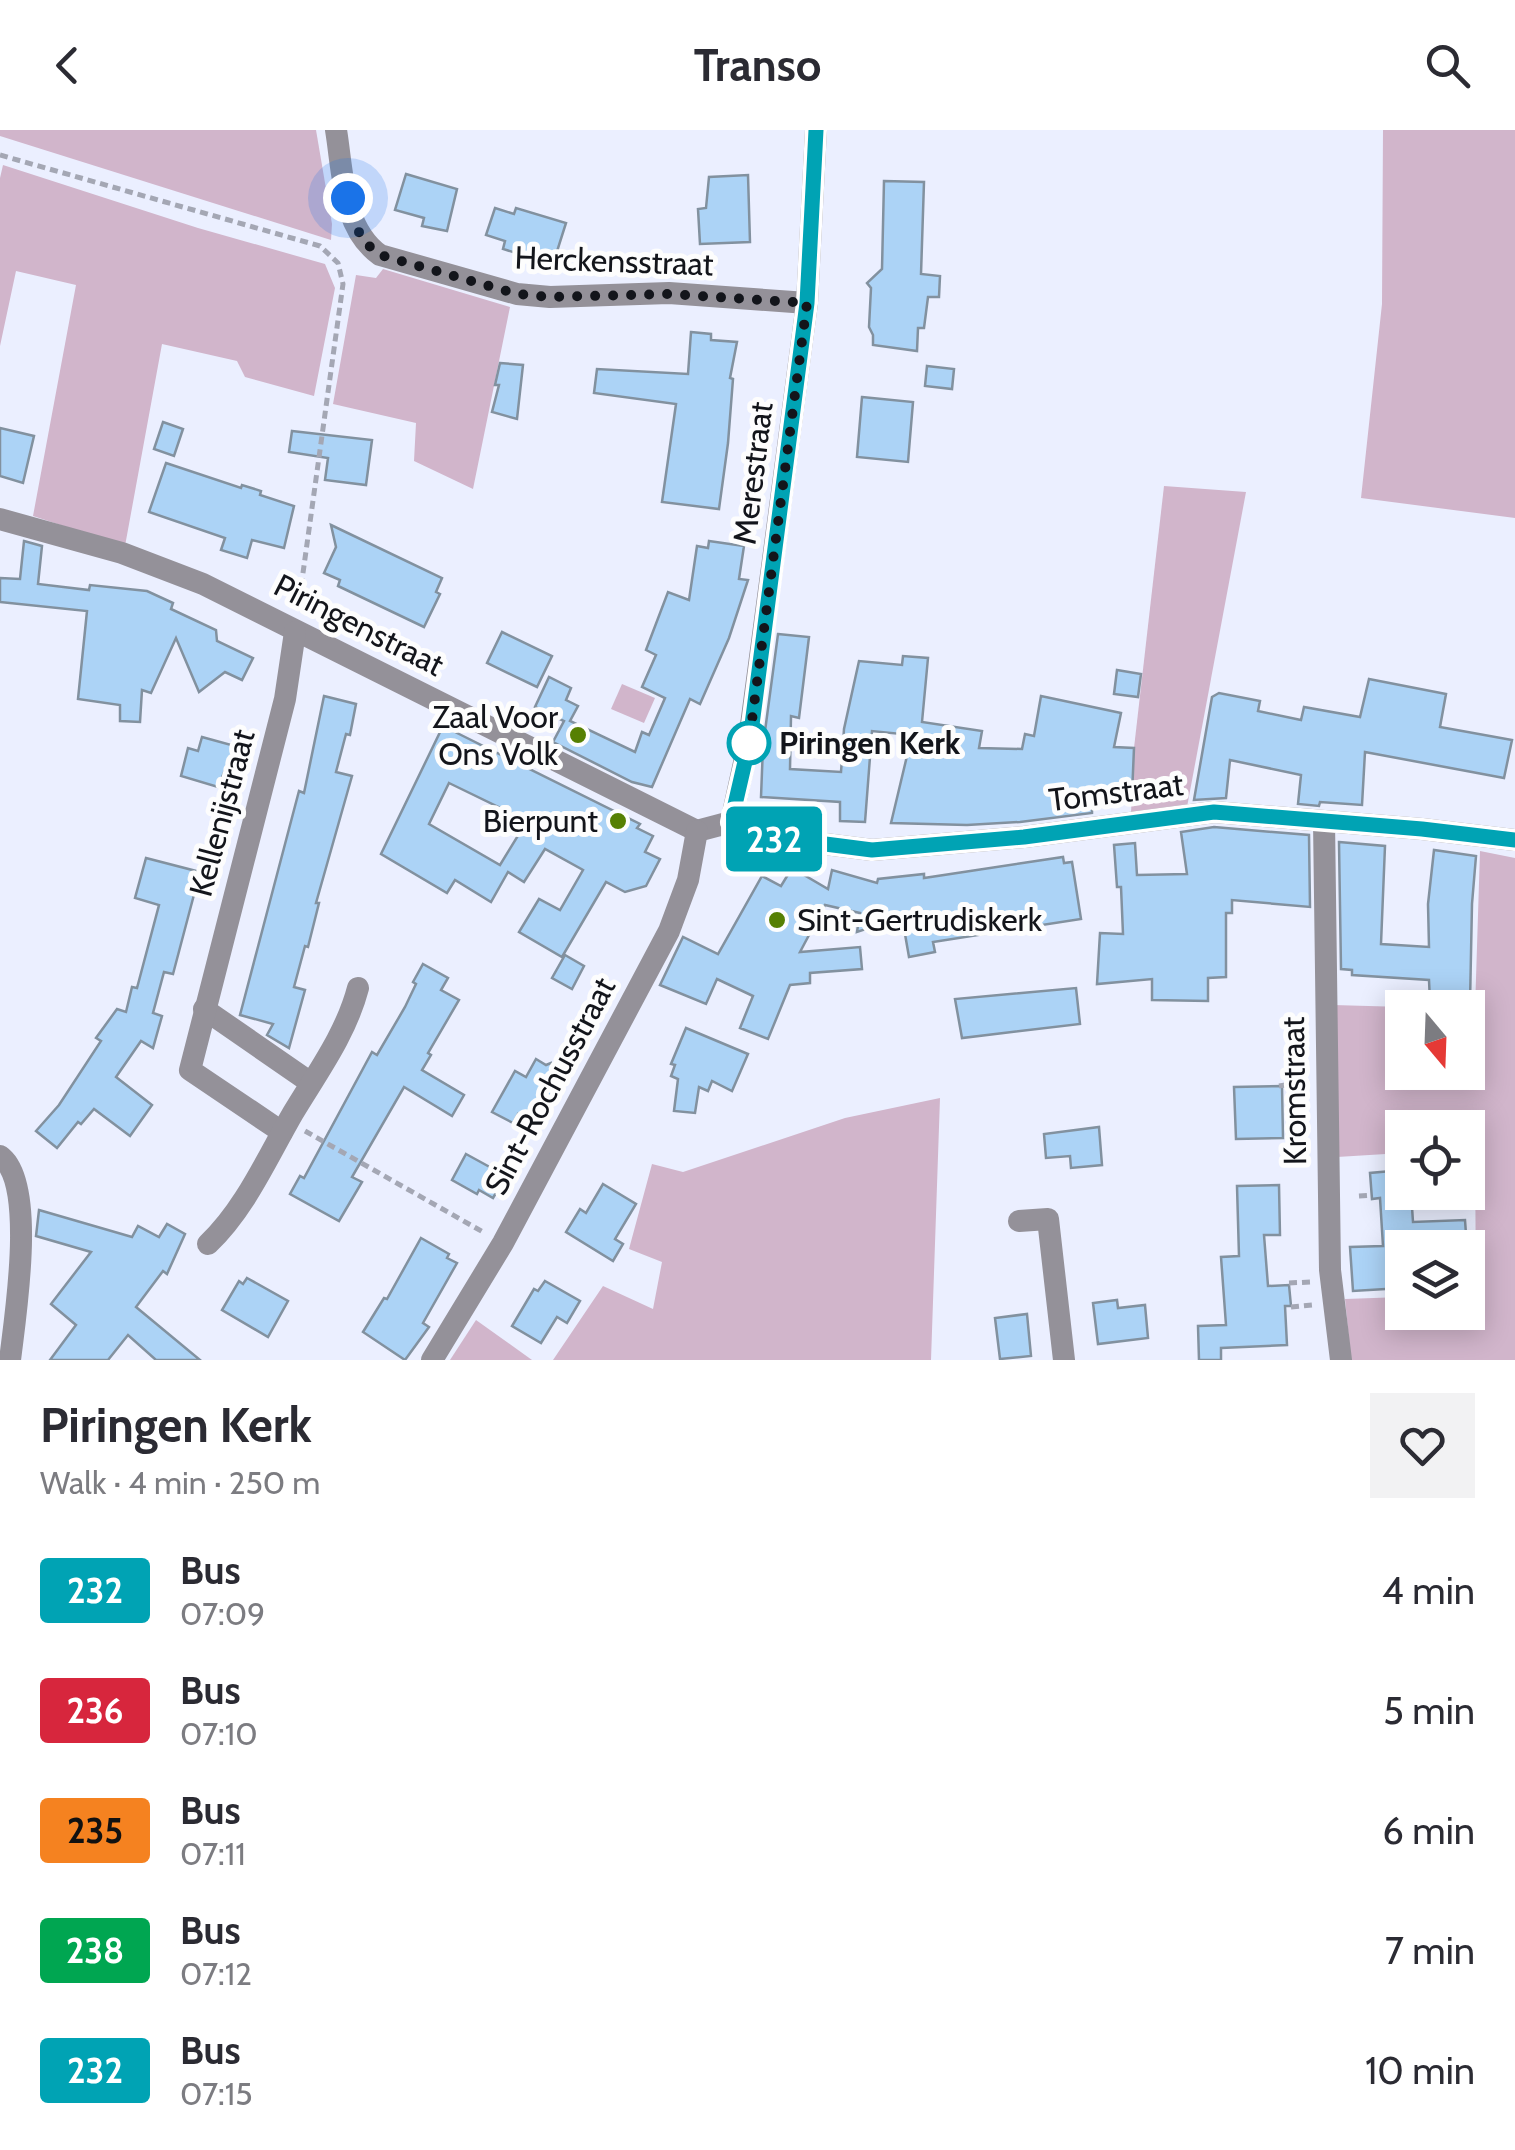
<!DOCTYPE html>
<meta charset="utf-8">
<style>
:root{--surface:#fff;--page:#f2f2f3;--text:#2b2b33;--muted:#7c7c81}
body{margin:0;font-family:Cabin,sans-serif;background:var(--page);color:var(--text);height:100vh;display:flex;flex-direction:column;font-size:38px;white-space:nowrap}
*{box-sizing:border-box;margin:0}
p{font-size:32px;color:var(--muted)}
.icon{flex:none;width:55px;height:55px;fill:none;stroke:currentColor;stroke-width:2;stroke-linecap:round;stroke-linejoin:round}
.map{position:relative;height:1230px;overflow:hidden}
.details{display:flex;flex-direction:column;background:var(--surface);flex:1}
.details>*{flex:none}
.badge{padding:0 20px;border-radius:8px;font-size:35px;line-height:65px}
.needle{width:65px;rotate:161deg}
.controls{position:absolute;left:1385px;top:860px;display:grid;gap:20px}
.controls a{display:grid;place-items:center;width:100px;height:100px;border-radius:0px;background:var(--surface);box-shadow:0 5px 25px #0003;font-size:50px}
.you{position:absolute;width:50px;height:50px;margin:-25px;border:8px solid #fff;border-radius:50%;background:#1a73e8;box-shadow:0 0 0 15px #1a73e833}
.map>.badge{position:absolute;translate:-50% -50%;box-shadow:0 0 0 5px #fff}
.round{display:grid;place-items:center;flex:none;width:105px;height:105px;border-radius:0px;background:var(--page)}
.summary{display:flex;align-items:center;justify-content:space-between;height:170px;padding:0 40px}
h1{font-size:48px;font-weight:700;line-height:75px}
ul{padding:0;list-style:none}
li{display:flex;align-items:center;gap:30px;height:120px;padding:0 40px}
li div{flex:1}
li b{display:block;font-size:38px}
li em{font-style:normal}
li .badge{min-width:110px;font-weight:700;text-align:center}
header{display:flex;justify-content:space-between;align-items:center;height:130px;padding:0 40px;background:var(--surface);font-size:45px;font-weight:700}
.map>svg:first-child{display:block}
.green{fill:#d1b5cb}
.building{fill:#acd3f6;stroke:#82919f;stroke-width:2.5;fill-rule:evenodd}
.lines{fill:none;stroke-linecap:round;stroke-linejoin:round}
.path{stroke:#a4a7b4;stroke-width:5;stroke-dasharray:8 5;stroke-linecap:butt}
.street{stroke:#949199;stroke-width:22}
.line-casing{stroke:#fff;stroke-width:22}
.line{stroke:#00a3b4;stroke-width:15}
.walk{stroke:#13151b;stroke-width:10;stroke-dasharray:0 18}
.poi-dot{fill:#568003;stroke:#fdfdfd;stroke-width:4}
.stop-dot{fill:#fff;stroke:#00a3b4;stroke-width:5}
.labels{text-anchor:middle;stroke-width:10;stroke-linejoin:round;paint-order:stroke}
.street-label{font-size:32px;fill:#13151b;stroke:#fdfdfd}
.poi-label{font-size:32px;fill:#13151b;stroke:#fdfdfd;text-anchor:end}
.stop-label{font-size:32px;font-weight:bold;fill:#13151b;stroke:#fdfdfd;text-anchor:start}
</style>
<header><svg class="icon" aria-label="back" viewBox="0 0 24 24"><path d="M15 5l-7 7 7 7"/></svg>Transo<svg class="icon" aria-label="search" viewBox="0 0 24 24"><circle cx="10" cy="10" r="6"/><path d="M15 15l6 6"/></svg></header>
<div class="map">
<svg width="1515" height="1230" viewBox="0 0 1515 1230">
<rect width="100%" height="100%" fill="#ebefff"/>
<g class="green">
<polygon points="0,0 316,0 332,94 331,110 0,6"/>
<polygon points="1383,0 1515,0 1515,388 1361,368 1382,174"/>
<polygon points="3,35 198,98 325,134 335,158 314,266 245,247 237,231 162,214 125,416 33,386 76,155 16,141 0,216 0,48"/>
<polygon points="383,139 510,177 473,359 414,331 416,293 333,274 356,145 376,148"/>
<polygon points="1164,356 1246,362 1187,677 1131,683 1134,618"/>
<polygon points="622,554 655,568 644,593 611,579"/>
<polygon points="1480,721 1515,728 1515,1230 1351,1230 1345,1169 1402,1167 1402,1182 1468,1182 1468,1164 1476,1163 1475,1020 1468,1020 1468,998 1402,998 1402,1023 1337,1027 1333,875 1404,877 1402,942 1468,942 1468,880 1475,880"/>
<polygon points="940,968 931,1230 553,1230 603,1156 653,1179 662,1132 629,1119 652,1034 683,1042 845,988"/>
<polygon points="476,1190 532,1230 450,1230"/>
</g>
<g class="building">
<polygon points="406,44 457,59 447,101 422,96 424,88 395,80"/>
<polygon points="748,45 750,112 700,114 698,79 706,78 709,47"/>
<polygon points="884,51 924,52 921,144 940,146 939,167 928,167 924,198 918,198 917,221 873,215 873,205 869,197 871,158 867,153 882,139"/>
<polygon points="495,78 514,84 516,78 566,93 553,134 503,119 505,111 486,105"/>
<polygon points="691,202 711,204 711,210 737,212 730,248 733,249 728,313 719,379 662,372 676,274 594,263 597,239 688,244"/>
<polygon points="500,233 523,235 517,289 492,282 499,255 495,255"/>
<polygon points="927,236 954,239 952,259 925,256"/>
<polygon points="862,267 913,272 908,332 857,327"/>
<polygon points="163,292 183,299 174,326 154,319"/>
<polygon points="0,298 34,306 23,353 0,346"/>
<polygon points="292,301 372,310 366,355 325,350 328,328 289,322"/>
<polygon points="166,333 241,358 242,355 261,361 260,365 294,376 284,418 252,410 247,428 221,420 225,408 149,382"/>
<polygon points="331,395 442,448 436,462 440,464 424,497 338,456 340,450 324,443 336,417"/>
<polygon points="24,411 42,416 38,454 89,460 90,455 147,461 173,473 171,479 216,500 217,511 253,528 242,550 225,542 199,562 176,508 151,563 142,560 140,592 120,591 120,575 78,569 87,481 0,472 0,448 20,449"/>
<polygon points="709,411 744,416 739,449 748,450 729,508 700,574 690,569 652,657 632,652 553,612 564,591 535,577 549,547 571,558 566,570 578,576 570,591 635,622 642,602 649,605 665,568 642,557 656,525 646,520 668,462 689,470 697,416 708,418"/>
<polygon points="502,502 552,526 537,557 487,533"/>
<polygon points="778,504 809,507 799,588 791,586 790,639 841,642 844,599 859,531 902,535 903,526 928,528 922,592 982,601 979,618 1022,619 1025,604 1034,606 1041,566 1121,583 1114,617 1134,618 1132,665 1092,666 1092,683 1020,692 967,695 891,693 912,605 872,601 865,692 840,691 840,672 761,667 763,616"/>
<polygon points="1117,540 1141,544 1138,567 1114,564"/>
<polygon points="1369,549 1446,564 1440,597 1512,610 1504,648 1365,622 1362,675 1320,672 1319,676 1298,674 1301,645 1230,630 1226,668 1194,670 1212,567 1219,563 1260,571 1258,581 1301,590 1304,577 1360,587"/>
<polygon points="324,566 356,574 350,605 346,604 336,642 352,646 316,773 319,773 308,817 305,816 294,857 305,860 289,918 267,905 273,894 240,885 299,661 304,663"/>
<path d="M443 596 640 694 637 698 653 706 645 722 660 729 646 756 625 762 606 752 562 827 519 802 539 769 560 780 583 740 545 719 524 752 508 742 491 772 455 750 447 763 381 724ZM449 653 527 691 500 735 429 694Z"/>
<polygon points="202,607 235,616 218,657 181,646 188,618 198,621"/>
<polygon points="1214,697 1309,705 1310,777 1232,770 1232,783 1226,783 1226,847 1208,848 1208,871 1152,870 1152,849 1097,854 1100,803 1123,804 1121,757 1117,757 1114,715 1135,713 1137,745 1187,744 1181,702"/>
<polygon points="1339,712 1385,716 1381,814 1429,817 1428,774 1434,720 1476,726 1472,774 1470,873 1430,872 1429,850 1352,845 1352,840 1341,839"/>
<polygon points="1063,727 1064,733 1072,732 1081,789 933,812 935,822 909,827 902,787 857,802 860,783 825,775 800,822 860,817 862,839 810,843 810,853 790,855 768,909 740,898 753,866 717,849 706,874 660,855 683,807 718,824 762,746 781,756 792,738 828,759 832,740 877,753 878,749 924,744 924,748"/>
<polygon points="146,728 200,742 173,844 164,842 153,883 162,886 153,918 141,911 116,947 152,975 130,1006 94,979 81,994 78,992 57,1018 36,1001 59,975 101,911 96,908 117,879 126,882 132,857 137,858 159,775 135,768"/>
<polygon points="565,825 584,836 572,859 552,848"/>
<polygon points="423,834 448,848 441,860 459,870 428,923 431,925 422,940 464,965 452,986 404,957 352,1047 362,1052 339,1091 290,1064 300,1046 304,1048 372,922 377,925 405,877 416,854 413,852"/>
<polygon points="1076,858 1080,894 962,908 955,869"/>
<polygon points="686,898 748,924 732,961 712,951 708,961 699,957 695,983 674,981 678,949 671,946 675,935 671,934"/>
<polygon points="536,929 546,935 551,933 553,940 562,944 535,994 518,984 513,993 492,982 515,941 526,947"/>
<polygon points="1282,956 1283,1008 1236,1009 1234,957"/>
<polygon points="1099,997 1102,1035 1071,1038 1070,1026 1046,1028 1044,1004"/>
<polygon points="466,1024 506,1046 493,1068 479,1060 477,1064 452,1050"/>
<polygon points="1402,1040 1402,1062 1411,1062 1413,1092 1465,1090 1467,1118 1402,1118 1402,1158 1353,1161 1350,1117 1383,1116 1380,1068 1372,1069 1370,1043"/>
<polygon points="603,1054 636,1074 615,1109 623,1114 613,1131 566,1102 580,1079 586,1083"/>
<polygon points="1279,1055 1280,1105 1264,1105 1268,1156 1289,1155 1291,1176 1285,1176 1287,1215 1221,1218 1221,1230 1199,1230 1198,1196 1226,1195 1221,1127 1239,1126 1237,1056"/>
<polygon points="39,1080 132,1107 138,1096 159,1107 167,1094 185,1104 167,1144 163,1141 136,1177 200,1230 156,1230 128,1205 108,1230 50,1230 76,1195 51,1174 91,1122 36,1106"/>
<polygon points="421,1108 449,1124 447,1128 457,1133 423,1193 429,1197 405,1230 363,1202 384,1168 387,1169"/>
<polygon points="247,1148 288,1171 268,1207 222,1180 239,1151 243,1154"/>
<polygon points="545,1151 580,1171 567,1193 557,1187 541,1213 512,1196 534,1159 538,1161"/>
<polygon points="1117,1170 1118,1178 1145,1175 1148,1208 1098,1214 1093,1173"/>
<polygon points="1027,1184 1031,1226 1000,1229 995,1188"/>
</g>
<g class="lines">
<g class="path">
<polyline points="0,25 320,116 338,133 343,154 298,479"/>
<polyline points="1279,956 1291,954 1304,961"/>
<polyline points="305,1001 483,1102"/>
<polyline points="1359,1066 1372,1065"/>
<polyline points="1289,1153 1310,1152"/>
<polyline points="1291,1177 1312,1175"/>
</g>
<g class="street">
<path d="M336 0C343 42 342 98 380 125L517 164 550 167 669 163 807 173"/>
<polyline points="0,389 122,423 203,454 697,701 731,692"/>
<polyline points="1324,691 1330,1140 1341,1230"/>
<polyline points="731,692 747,704 872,720 1024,707 1214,682 1422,699 1515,710"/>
<polyline points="731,692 749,610 807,173 816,0"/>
<polyline points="204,879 311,953"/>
<polyline points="282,1002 190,940 285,569 295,502"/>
<path d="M0 1026C37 1052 15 1187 10 1230"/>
<polyline points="1019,1091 1048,1089 1064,1230"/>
<path d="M208 1114C245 1079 267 1028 293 983 317 943 346 904 358 858"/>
<polyline points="432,1230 503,1113 669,801 688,750 697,701"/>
</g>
</g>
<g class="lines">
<g class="line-casing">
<polyline id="line" points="816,0 807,173 750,610 731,692 747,704 872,720 1024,707 1214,682 1422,699 1515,710"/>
</g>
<use href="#line" class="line"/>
<path class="walk" d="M348 68C353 93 359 110 380 125L517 164 550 167 670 164 807 173 749 613"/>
</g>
<g class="poi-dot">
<circle cx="578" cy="605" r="10"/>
<circle cx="618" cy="691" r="10"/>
<circle cx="777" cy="790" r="10"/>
</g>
<circle class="stop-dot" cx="749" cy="613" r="20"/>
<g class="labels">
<g class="street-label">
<text transform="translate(614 131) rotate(2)" y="11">Herckensstraat</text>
<text transform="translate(753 343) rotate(-83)" y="11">Merestraat</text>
<text transform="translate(359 495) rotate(27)" y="11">Piringenstraat</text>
<text transform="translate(1116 662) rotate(-7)" y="11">Tomstraat</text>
<text transform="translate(222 683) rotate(-75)" y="11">Kellenijstraat</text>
<text transform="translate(550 956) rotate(-62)" y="11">Sint-Rochusstraat</text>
<text transform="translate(1294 961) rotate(-91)" y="11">Kromstraat</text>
</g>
<g class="poi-label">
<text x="558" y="598">Zaal Voor<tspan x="558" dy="37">Ons Volk</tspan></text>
<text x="598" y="702">Bierpunt</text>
<text x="797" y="801" text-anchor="start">Sint-Gertrudiskerk</text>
</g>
<g class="stop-label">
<text x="779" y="624">Piringen Kerk</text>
</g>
</g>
</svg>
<div class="controls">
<a><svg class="needle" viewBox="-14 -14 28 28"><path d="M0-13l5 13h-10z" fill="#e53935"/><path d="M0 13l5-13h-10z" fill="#7c7c81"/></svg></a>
<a><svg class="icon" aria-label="locate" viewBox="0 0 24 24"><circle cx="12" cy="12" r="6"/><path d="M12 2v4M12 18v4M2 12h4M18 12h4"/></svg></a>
<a><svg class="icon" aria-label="layers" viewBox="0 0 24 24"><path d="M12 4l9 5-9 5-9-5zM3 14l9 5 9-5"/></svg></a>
</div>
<div class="you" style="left:348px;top:68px"></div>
<b class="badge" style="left:774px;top:709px;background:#00a3b4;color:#fff">232</b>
</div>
<section class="details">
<div class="summary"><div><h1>Piringen Kerk</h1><p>Walk · 4 min · 250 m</p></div><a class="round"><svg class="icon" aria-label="heart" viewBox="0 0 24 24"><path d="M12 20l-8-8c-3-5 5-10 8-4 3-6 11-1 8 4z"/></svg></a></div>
<ul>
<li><span class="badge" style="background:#00a3b4;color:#fff">232</span><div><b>Bus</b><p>07:09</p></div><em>4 min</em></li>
<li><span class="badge" style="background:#d7263d;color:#fff">236</span><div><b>Bus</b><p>07:10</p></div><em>5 min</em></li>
<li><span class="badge" style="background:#f58220;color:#111">235</span><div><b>Bus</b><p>07:11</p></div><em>6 min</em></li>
<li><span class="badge" style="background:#00a651;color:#fff">238</span><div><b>Bus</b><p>07:12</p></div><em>7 min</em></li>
<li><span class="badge" style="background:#00a3b4;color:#fff">232</span><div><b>Bus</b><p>07:15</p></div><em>10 min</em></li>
</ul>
</section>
